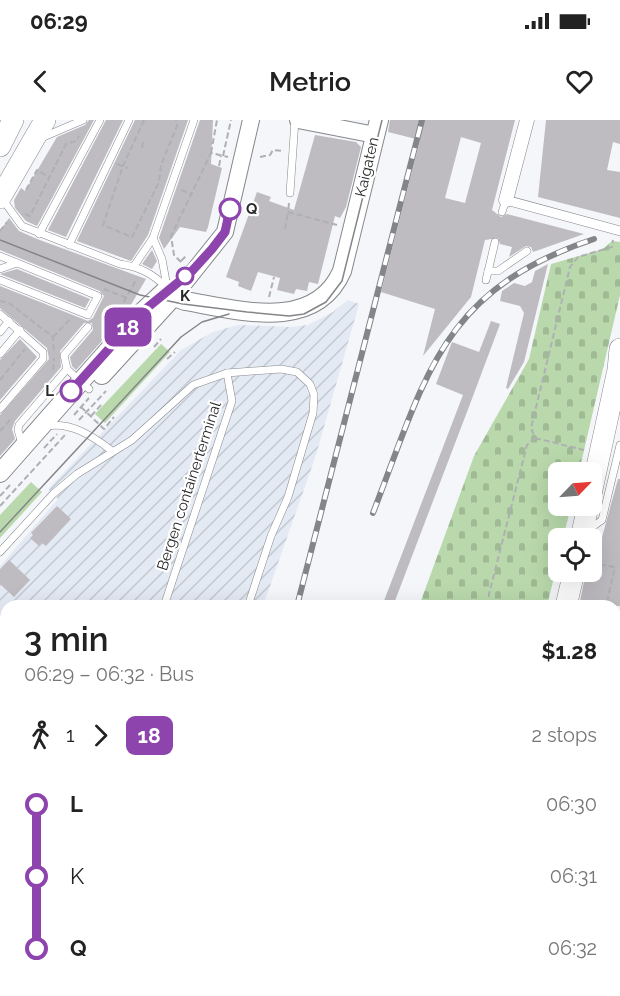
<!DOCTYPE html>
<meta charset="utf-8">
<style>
:root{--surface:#fff;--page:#f6f6f6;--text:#222;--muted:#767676}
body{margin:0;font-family:Raleway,sans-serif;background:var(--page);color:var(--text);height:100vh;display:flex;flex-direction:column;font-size:22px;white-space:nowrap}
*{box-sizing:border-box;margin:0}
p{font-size:20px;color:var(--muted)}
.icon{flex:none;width:33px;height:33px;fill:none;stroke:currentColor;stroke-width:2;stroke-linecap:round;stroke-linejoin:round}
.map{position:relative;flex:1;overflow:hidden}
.sheet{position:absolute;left:0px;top:480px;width:621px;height:396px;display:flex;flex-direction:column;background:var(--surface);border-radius:18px 18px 0 0;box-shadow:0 6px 24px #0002}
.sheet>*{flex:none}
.badge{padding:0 12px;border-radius:9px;font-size:21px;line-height:39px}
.needle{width:39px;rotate:65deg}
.buttons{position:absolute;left:548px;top:342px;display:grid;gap:12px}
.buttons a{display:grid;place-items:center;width:54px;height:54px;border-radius:9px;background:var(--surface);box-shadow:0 6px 24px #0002;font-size:30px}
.map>.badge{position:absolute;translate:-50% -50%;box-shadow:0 0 0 3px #fff}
.legs{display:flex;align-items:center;gap:9px;height:66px;padding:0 24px;font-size:20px}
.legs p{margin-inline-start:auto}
.summary{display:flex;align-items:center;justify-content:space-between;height:102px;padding:0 24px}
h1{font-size:33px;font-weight:600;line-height:45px}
ul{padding:0 24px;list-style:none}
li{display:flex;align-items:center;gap:21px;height:72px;font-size:22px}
li i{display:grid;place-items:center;width:9px;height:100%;margin:0 8px;background:currentColor}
li i::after{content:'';width:15px;height:15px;margin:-8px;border:4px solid;border-radius:50%;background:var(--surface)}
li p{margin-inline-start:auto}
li:first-child i{background:linear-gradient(#0000 50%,currentColor 0)}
li:last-child i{background:linear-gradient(currentColor 50%,#0000 0)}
.status{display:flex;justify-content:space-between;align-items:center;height:42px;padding:0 30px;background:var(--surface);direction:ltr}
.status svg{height:16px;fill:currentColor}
header{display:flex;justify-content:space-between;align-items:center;height:78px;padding:0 24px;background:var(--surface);font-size:27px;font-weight:600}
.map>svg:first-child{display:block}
.industrial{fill:url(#industrial-furrows)}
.grass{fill:#b9d9ac}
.forest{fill:url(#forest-firs)}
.cemetery{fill:url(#cemetery-stones)}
.building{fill:#bebcc0;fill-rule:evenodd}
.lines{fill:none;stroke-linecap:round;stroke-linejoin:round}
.trunk-tunnel{stroke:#cbcdd0;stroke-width:21;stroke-dasharray:21 10;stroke-linecap:butt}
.service-casing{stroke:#86888b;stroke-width:8}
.pedestrian-casing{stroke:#86888b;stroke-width:10}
.minor-casing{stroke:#86888b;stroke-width:15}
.tertiary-casing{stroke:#86888b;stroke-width:18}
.secondary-casing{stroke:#86888b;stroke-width:20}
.primary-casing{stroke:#86888b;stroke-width:22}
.trunk-casing{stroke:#86888b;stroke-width:22}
.path{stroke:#aeb0b3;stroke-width:2;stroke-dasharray:6 3;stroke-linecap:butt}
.service{stroke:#fff;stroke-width:7}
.pedestrian{stroke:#fff;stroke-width:9}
.minor{stroke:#fff;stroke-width:14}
.tertiary{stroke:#fff;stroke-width:16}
.secondary{stroke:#fff;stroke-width:18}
.primary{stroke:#fff;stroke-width:21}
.trunk{stroke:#fff;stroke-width:21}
.tram{stroke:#848588;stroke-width:1.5}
.rail-casing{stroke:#848588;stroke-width:6}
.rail{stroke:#fff;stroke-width:4;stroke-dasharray:11;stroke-linecap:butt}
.line-1-casing{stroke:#fff;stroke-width:14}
.line-1{stroke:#8e44ad;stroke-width:9}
.stop-1-dot{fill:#fff;stroke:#8e44ad;stroke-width:3}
.labels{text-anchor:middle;stroke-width:4.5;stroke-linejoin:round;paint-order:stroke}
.street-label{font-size:15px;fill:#262728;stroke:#fff}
.stop-label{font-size:15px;font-weight:bold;fill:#262728;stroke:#fff;text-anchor:start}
</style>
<div class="status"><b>06:29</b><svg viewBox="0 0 49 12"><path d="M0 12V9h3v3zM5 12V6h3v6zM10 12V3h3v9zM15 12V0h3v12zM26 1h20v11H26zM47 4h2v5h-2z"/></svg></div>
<header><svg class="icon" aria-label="back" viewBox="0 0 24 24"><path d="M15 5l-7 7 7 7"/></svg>Metrio<svg class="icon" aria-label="heart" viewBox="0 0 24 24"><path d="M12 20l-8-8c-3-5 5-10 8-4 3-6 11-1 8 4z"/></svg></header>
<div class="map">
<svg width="620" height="876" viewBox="0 0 620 876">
<defs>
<pattern id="industrial-furrows" width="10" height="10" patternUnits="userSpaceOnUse" patternTransform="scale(1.5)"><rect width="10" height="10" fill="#e4eaf4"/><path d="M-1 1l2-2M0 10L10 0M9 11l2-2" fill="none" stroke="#c3c9d1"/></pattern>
<pattern id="forest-firs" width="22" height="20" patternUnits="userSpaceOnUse" patternTransform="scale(1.5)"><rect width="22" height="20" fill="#b9d9ac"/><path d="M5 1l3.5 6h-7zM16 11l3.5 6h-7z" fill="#9fba94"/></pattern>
<pattern id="cemetery-stones" width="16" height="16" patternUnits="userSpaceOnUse" patternTransform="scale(1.5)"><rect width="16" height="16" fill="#b9d9ac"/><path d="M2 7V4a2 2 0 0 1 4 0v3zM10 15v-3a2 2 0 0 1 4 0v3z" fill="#9fba94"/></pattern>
</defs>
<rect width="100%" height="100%" fill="#f4f6fa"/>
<polygon class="industrial" points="348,180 359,184 316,335 263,486 6,486 6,870 171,870 170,876 0,876 0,446 58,379 48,369 181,230 213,212 238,205 290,207 308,205 333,192"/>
<g class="grass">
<polygon points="161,224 170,232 105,303 95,294"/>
<polygon points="31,362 42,372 0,418 0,395"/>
</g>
<polygon class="forest" points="493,870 540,870 538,876 492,876"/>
<polygon class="cemetery" points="612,121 620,122 620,175 579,352 558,352 558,386 571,386 563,418 558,418 558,441 547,486 419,486 474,336 529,239 551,144 603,129"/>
<g class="building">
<polygon points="89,0 94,0 37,106 26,101 15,88 14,80 21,68 25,71 57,17 85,5"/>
<polygon points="106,0 123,0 66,117 48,110"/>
<polygon points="135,0 188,0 148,115 131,141 77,121"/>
<polygon points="200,0 213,0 211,44 222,48 208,107 206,112 180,107 164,129 159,118"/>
<path d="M390 0H515L492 90 501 97 507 94 584 114 533 132 531 127 526 126 509 137 512 127 500 124 498 118 485 120 471 177 423 236 435 189 381 172 420 20 388 12ZM461 17 481 23 465 83 445 78Z"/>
<polygon points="546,0 620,0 620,24 613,22 607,50 620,52 620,98 538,77"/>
<polygon points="315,15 356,22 361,27 346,87 340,98 335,96 318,164 309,162 307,171 296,169 294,174 277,170 280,158 258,152 251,171 238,166 239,162 226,157 257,72 271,77 269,81 294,90"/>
<polygon points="9,98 19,111 37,119 146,159 125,195 76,250 72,246 70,237 93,210 92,203 84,203 60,231 61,247 15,301 12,309 15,319 0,336 0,295 49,239 47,228 0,188 0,166 88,201 93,198 104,176 100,171 0,130 0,111"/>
<polygon points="152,130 157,141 152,149 142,144"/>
<polygon points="548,144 524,242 508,269 506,268 524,193 520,186 500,181 502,171 514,163 525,166 532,162 535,151"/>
<polygon points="17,149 90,179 85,188 0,154"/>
<polygon points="491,201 500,204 470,284 393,486 382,486 463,275 436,264 452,222 479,232"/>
<polygon points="20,219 37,237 0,280 0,240"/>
<polygon points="618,359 620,359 620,486 579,486 586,452 591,452 595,420 601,421"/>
<polygon points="57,386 71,399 46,426 42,423 39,426 30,418 33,415 31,413"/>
<polygon points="9,440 30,460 14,477 0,464 0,450"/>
</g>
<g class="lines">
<g class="trunk-tunnel">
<polyline points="615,592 620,593"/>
<polyline points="615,627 620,628"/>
</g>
<g class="service-casing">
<g id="service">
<polyline points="41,18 83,0"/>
<polyline points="290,73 295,0"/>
<path d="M3 80 22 106 120 144C139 147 152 153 166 167"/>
<polyline points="502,92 506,80"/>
<polyline points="39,114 100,0"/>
<polyline points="153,118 162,139 167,167"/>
<polyline points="69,125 129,0"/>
<polyline points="0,136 98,176 88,195 0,160"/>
<polyline points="134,146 153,118 194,0"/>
<polyline points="0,149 17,143"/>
<polyline points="488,151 498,151 527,131"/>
<polyline points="486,160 495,122"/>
<polyline points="0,194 43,232 43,239 0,289"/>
<polyline points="88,207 64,235 67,249 89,269"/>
<polyline points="0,212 9,201"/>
<polyline points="0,234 20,210"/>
<path d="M47 306C71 302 93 316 112 331"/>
<polyline points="22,324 18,310 19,305 67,249"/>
<polyline points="588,410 602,400 620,325"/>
<polyline points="0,432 53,374 77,354 132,320 193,265 227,253 281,249 297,252 310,264 314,275 313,293 288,377 271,416 248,486"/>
<polyline points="164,486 232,281 227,253"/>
<polyline points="615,663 620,651"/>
<polyline points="330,870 346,876"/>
<polyline points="82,876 83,870"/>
<polyline points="151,876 153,870"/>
</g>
</g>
<g class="pedestrian-casing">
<polyline id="pedestrian" points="506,80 620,111"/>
</g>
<g class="minor-casing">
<polyline id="minor" points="506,80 527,0"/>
</g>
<g class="tertiary-casing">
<g id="tertiary">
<polyline points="298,0 375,15"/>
<polyline points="174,176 225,112 251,0"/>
</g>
</g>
<g class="secondary-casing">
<g id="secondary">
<polyline points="102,255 174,176"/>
<path d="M0 353 142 192 167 169 177 178 185 181C238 190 315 213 342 151L379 0"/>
</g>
</g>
<g class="primary-casing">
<g id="primary">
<polyline points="591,374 618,250 620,229"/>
<polyline points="581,418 588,386"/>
<polyline points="566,486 574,452"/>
<polyline points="484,876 485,870"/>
</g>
</g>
<g class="trunk-casing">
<g id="trunk">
<polyline points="0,26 13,0"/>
<polyline points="0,78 45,0"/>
<polyline points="0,599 6,599"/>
<polyline points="0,617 6,617"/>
</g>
</g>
<g class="path">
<polyline points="144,0 123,46 103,105 132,117 159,62 161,45 177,6 176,0"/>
<polyline points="142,28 143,22"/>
<polyline points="211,33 217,0"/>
<polyline points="223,36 231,0"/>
<polyline points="260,37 270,35 273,30 284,31"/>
<polyline points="117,44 128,48"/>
<polyline points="219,46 221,36"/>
<polyline points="26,70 37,50 49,57"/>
<polyline points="181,70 192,74"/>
<polyline points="289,83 288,92 337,105"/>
<polyline points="25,94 30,96 66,24 76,21 79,16"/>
<polyline points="285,109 288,92"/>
<polyline points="0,111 7,102"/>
<polyline points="181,141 187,135"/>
<polyline points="181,142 174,135 171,116 211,33 228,37"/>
<polyline points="104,169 127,178"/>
<polyline points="269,177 274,157"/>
<polyline points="0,181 9,183 53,217 54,232"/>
<polyline points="115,198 137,158"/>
<polyline points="53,217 72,197"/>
<polyline points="154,227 161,219"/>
<polyline points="167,239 175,232"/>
<polyline points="53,250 54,238"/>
<polyline points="0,260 25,229"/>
<polyline points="81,287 104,309 114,297"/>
<polyline points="74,295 89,278"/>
<polyline points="91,296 101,285"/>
<polyline points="79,300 106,271"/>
<polyline points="0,311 10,300"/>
<polyline points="535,318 584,330"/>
<polyline points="44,328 57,314"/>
<polyline points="0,376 10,365"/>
<polyline points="0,386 65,315"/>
<polyline points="591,443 615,447 606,486"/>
<polyline points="488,486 489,474 527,325 535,318 531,308 570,147 578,137 612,127 613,120"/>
<polyline points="615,583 620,586"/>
<polyline points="615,859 620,860"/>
</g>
<use href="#service" class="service"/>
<use href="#pedestrian" class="pedestrian"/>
<use href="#minor" class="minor"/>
<use href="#tertiary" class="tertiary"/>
<use href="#secondary" class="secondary"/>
<use href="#primary" class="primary"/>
<use href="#trunk" class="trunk"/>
<g class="tram">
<polyline points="0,120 140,175 183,184 247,192 289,196 304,194 326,182 342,161 382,0"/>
<polyline points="0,412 181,217 202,202 229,194"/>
</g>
<g class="rail-casing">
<g id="rail">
<path d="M373 393C426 256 441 170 594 119"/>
<polyline points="297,486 422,0"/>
<polyline points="196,876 198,870"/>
</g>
</g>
<use href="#rail" class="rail"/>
</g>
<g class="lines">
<g class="line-1-casing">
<polyline id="line-1" points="71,271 142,192 192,151 212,129 225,112 230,89"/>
</g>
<use href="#line-1" class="line-1"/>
</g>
<g class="stop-1-dot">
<circle cx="230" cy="89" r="10"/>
<circle cx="185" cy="156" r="8"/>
<circle cx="71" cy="271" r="10"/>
</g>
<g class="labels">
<g class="street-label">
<text transform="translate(367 47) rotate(-77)" y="5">Kaigaten</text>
<text transform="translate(189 366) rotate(-72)" y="5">Bergen containerterminal</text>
</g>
<g class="stop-label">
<text x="246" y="94">Q</text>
<text x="185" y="181" text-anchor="middle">K</text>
<text x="54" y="276" text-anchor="end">L</text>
</g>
</g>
</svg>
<div class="buttons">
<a><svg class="needle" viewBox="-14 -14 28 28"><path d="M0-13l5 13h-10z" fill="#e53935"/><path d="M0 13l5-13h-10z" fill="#767676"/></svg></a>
<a><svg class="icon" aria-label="locate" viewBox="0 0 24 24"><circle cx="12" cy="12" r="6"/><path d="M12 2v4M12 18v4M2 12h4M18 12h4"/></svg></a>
</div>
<b class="badge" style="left:128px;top:207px;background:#8e44ad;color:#fff">18</b>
<section class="sheet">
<div class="summary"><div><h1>3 min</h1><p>06:29 – 06:32 · Bus</p></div><b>$1.28</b></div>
<div class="legs"><svg class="icon" aria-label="walk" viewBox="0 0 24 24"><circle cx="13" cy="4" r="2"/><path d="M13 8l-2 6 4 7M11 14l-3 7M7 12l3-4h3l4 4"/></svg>1<svg class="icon" aria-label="forward" viewBox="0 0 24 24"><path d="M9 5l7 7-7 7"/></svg><b class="badge" style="background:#8e44ad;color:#fff">18</b><p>2 stops</p></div>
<ul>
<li><i style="color:#8e44ad"></i><b>L</b><p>06:30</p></li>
<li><i style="color:#8e44ad"></i><span>K</span><p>06:31</p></li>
<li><i style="color:#8e44ad"></i><b>Q</b><p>06:32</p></li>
</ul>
</section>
</div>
